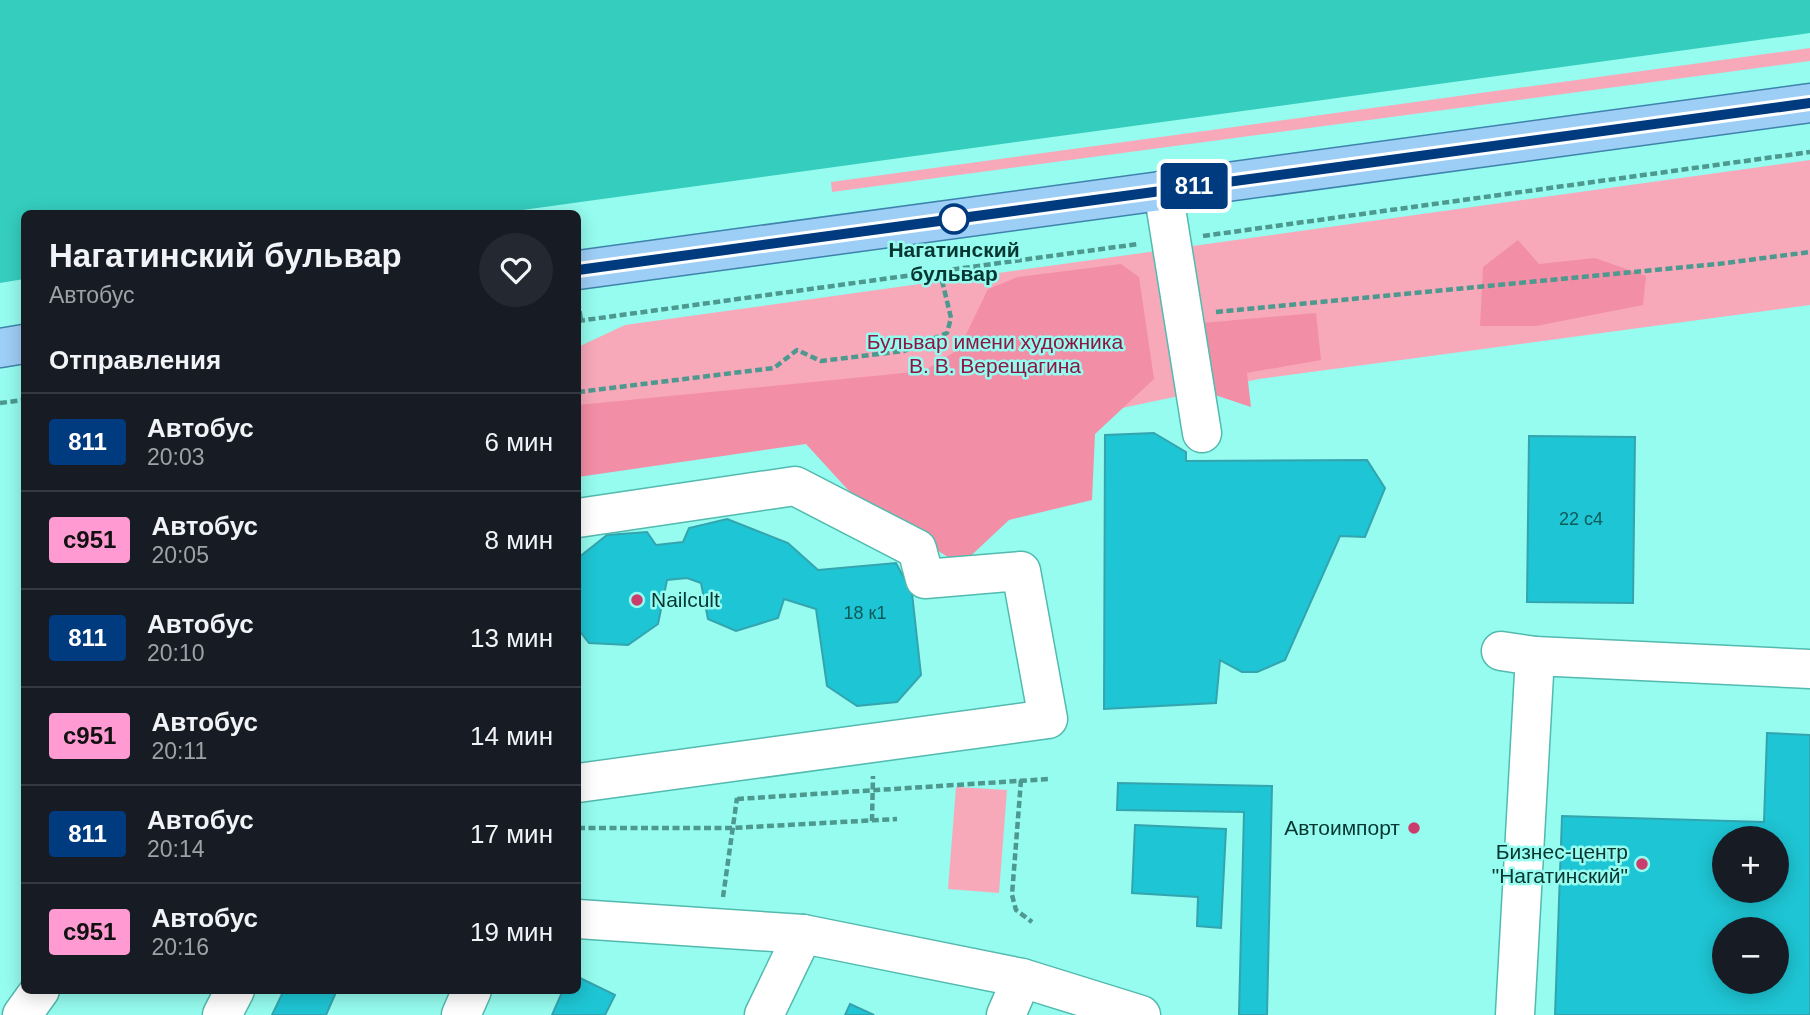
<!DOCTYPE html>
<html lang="ru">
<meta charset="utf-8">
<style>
:root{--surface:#171b24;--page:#242831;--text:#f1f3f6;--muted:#9ea1a6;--line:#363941}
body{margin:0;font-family:Helvetica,sans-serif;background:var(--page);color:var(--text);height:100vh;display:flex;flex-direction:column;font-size:26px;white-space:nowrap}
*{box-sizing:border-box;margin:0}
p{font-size:23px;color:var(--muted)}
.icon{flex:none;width:38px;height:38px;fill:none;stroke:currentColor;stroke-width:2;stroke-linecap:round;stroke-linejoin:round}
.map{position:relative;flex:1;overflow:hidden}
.drawer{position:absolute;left:21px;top:210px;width:560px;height:784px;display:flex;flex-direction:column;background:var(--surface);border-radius:10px;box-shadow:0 4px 18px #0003}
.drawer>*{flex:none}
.badge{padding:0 14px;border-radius:5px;font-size:24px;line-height:46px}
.tools{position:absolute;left:1712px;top:826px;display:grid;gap:14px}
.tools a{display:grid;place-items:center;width:77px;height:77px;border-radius:50%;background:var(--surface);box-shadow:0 4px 18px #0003;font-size:35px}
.map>.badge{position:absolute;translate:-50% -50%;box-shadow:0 0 0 4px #fff}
h2{padding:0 28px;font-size:26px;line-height:63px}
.round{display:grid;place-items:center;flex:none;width:74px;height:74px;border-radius:37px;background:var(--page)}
.overview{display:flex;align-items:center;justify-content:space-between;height:119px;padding:0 28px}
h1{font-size:33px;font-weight:700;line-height:52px}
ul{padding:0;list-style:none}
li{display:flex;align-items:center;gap:21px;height:98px;padding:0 28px;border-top:2px solid var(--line)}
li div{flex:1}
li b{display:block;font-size:26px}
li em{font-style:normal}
li .badge{min-width:77px;font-weight:700;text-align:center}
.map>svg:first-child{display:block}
.green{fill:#f7a9ba}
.forest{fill:#f38ea7}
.water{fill:#35cebe}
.building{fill:#1ec5d4;stroke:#34a4af;stroke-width:2;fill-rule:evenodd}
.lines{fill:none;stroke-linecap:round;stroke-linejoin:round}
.minor-casing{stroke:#52baae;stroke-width:41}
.major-casing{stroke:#3e83ac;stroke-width:41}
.path{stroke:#4d988f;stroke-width:4.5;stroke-dasharray:7 3.5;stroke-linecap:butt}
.minor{stroke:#fff;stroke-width:38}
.major{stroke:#9dcef5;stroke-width:38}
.line-casing{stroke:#fff;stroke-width:16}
.line{stroke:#003b80;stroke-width:10}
.stop-dot{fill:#fff;stroke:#003b80;stroke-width:3.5}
.poi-dot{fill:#ca3d6c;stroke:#95fcef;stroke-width:2.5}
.labels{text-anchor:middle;stroke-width:5;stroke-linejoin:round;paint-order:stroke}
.number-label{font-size:18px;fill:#0c5a5a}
.stop-label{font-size:21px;font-weight:bold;fill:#063631;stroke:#95fcef}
.park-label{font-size:21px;fill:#8d1643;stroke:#95fcef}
.poi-label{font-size:21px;fill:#063631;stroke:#95fcef;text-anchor:end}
</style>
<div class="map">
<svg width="1810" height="1015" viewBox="0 0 1810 1015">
<rect width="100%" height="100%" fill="#95fcef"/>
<g class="green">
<polygon points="1810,48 1810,61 832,192 831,182"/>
<polygon points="1810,160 1810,305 1259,379 985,437 911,413 578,459 578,347 625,325"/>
<polygon points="956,787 1007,790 999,893 948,889"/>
</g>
<g class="forest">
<polygon points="1518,240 1539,264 1595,258 1646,276 1643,305 1536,326 1480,326 1483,267"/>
<polygon points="1121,264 1139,277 1154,379 1095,434 1092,500 1009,520 961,565 860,503 806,444 578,477 578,405 924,371 959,349 988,289 1018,277"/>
<polygon points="1316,313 1321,360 1247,373 1251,407 1215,395 1202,323"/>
</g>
<polygon class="water" points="0,0 1810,0 1810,33 500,213 24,214 24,279 0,283"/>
<g class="building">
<polygon points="1154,433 1186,452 1186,461 1367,460 1385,488 1365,537 1340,536 1285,660 1257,672 1242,672 1220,660 1216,703 1104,709 1105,435"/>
<polygon points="1529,436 1635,437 1633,603 1527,602"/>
<polygon points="727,519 788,543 818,570 896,563 912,593 921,675 897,702 857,706 827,686 816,609 784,599 778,618 736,631 708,619 701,583 687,578 667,580 658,624 628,645 589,643 578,629 578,558 607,535 647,532 656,545 683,542 689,528"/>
<path d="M1767 733 1810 735V1015H1555L1562 816 1764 822ZM1724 838H1776V891H1724ZM1724 929H1776V982H1724Z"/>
<polygon points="1118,783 1272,786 1267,1015 1239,1015 1244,812 1117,810"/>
<polygon points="1135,825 1226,829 1221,928 1197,926 1198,897 1132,893"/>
<polygon points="578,977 615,995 605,1015 552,1015 563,990 578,990"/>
<polygon points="284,990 337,990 326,1015 272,1015"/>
<polygon points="850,1004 874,1015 845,1015"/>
</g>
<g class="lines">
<g class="minor-casing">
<g id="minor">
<polyline points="1163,190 1202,433"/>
<polyline points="578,518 795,486 917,549 925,579 1021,571 1048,719 578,783"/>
<polyline points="1501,651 1535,656 1810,669"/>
<polyline points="578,919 803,934 1022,978 1141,1015"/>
<polyline points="22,1015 40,990"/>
<polyline points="222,1015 235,990"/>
<polyline points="461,1015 472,990"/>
<polyline points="764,1015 803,934"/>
<polyline points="1006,1015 1022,978"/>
<polyline points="1515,1015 1535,656"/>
</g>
</g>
<g class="major-casing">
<g id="major">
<polyline points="578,270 1810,103"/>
<polyline points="0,348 24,344"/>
</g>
</g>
<g class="path">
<polyline points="1203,236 1810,152"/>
<polyline points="578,301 581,320"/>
<polyline points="1216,312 1718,264 1810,252"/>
<polyline points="578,321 1138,244"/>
<polyline points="578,392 774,368 797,350 821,361 904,351 947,333 951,318 940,272"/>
<polyline points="0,403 24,400"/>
<polyline points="1021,780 1012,895 1016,910 1032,922"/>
<polyline points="737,799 1049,779"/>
<polyline points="872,821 873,776"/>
<polyline points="578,828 732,828 897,819"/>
<polyline points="723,897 737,798"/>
</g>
<use href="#minor" class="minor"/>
<use href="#major" class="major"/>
</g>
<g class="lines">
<g class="line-casing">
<polyline id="line" points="578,270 1810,103"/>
</g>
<use href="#line" class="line"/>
</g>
<circle class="stop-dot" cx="954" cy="219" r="14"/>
<g class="poi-dot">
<circle cx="637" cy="600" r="7"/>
<circle cx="1414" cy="828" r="7"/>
<circle cx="1642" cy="864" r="7"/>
</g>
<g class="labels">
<g class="number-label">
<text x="1581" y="525">22 с4</text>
<text x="865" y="619">18 к1</text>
</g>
<g class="stop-label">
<text x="954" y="257">Нагатинский<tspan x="954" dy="24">бульвар</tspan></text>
</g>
<g class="park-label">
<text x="995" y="349">Бульвар имени художника<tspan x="995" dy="24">В. В. Верещагина</tspan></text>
</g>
<g class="poi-label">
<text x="651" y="607" text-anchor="start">Nailcult</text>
<text x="1400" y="835">Автоимпорт</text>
<text x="1628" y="859">Бизнес-центр<tspan x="1628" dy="24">"Нагатинский"</tspan></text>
</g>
</g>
</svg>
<div class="tools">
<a>+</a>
<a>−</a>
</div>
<b class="badge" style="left:1194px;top:186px;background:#003b80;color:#fff">811</b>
<section class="drawer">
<div class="overview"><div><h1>Нагатинский бульвар</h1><p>Автобус</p></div><a class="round"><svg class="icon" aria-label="heart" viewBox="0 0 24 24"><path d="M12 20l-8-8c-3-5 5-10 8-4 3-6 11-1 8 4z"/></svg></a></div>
<h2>Отправления</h2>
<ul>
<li><span class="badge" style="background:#003b80;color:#fff">811</span><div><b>Автобус</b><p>20:03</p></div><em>6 мин</em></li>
<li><span class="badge" style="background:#ff9ad2;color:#111">с951</span><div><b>Автобус</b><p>20:05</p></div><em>8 мин</em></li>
<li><span class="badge" style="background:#003b80;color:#fff">811</span><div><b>Автобус</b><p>20:10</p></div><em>13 мин</em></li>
<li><span class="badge" style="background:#ff9ad2;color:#111">с951</span><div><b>Автобус</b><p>20:11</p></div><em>14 мин</em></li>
<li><span class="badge" style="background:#003b80;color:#fff">811</span><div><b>Автобус</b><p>20:14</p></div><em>17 мин</em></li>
<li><span class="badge" style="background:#ff9ad2;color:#111">с951</span><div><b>Автобус</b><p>20:16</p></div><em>19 мин</em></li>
</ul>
</section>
</div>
